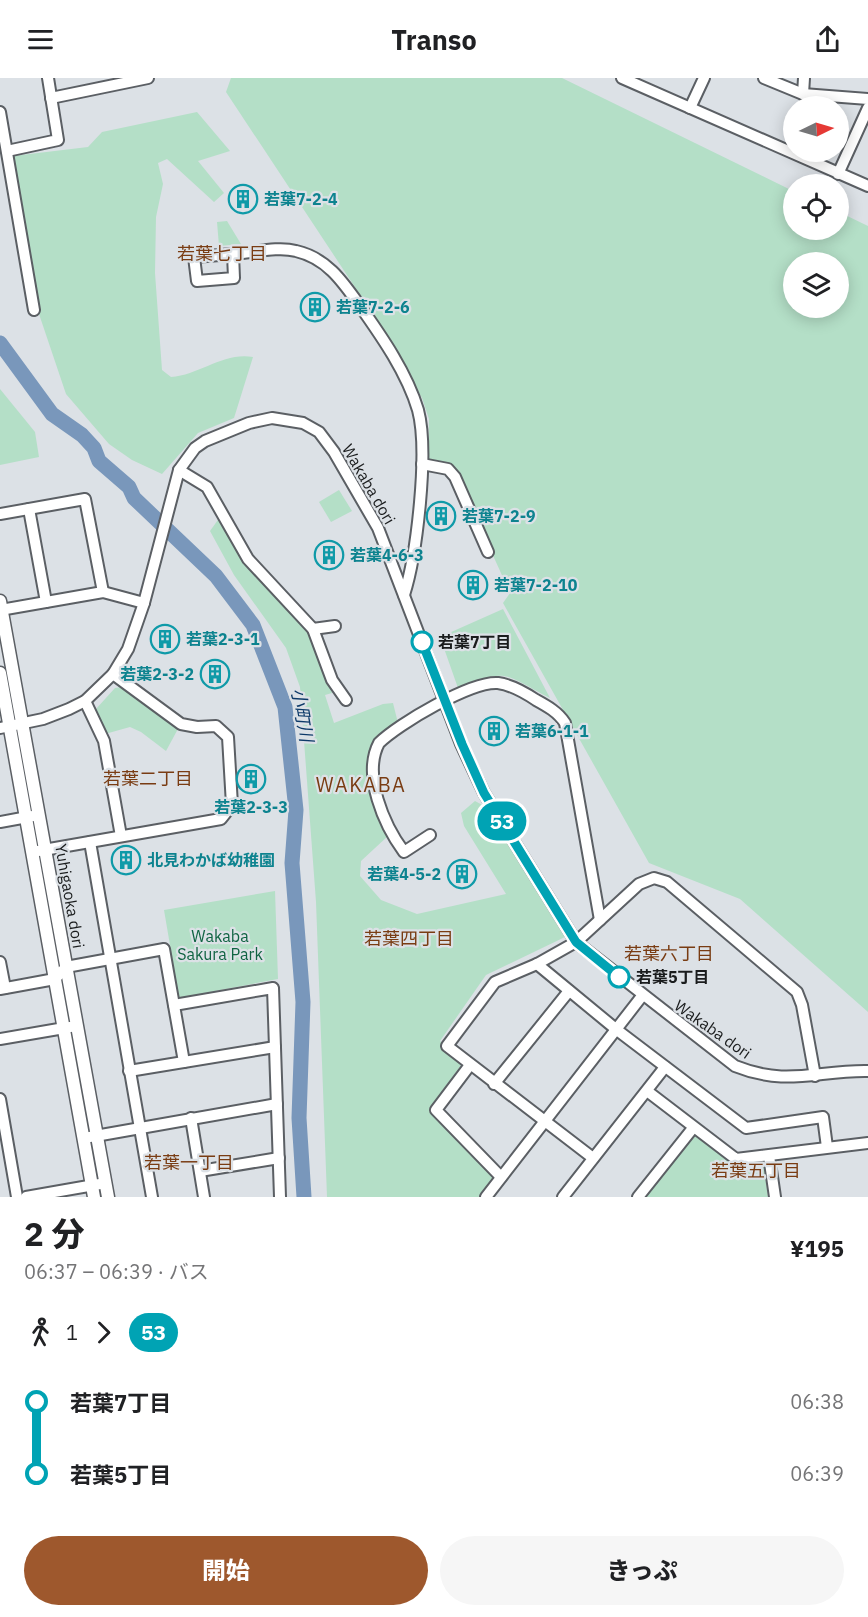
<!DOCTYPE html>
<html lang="ja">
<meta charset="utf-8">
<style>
:root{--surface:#fff;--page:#f6f6f6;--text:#202124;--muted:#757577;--accent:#9e582d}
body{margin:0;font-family:"IBM Plex Sans","Noto Sans JP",sans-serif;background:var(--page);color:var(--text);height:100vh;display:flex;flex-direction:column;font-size:22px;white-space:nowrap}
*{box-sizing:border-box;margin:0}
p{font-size:20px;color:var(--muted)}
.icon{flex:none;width:33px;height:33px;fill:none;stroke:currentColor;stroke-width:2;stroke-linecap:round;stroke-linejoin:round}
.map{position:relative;height:1119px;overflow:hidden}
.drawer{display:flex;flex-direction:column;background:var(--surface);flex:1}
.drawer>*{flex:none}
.badge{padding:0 12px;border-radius:20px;font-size:21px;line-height:39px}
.needle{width:39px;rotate:85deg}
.tools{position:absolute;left:783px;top:18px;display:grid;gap:12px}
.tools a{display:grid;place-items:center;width:66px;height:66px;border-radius:50%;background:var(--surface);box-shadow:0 3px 15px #0003;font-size:30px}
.map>.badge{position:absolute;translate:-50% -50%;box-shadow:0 0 0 3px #fff}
.legs{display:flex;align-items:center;gap:9px;height:66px;padding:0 24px;font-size:20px}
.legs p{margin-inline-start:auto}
.headline{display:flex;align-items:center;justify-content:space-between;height:102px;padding:0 24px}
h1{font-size:33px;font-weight:800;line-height:45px}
.cta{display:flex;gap:12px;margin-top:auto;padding:12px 24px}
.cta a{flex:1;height:69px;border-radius:36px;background:var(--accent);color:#fff;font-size:24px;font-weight:800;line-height:69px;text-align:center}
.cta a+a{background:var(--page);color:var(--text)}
ul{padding:0 24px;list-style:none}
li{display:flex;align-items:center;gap:21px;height:72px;font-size:22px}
li i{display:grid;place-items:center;width:9px;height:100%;margin:0 8px;background:currentColor}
li i::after{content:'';width:15px;height:15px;margin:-8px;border:4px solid;border-radius:50%;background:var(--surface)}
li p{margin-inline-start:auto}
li:first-child i{background:linear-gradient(#0000 50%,currentColor 0)}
li:last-child i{background:linear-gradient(currentColor 50%,#0000 0)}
header{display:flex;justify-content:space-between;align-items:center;height:78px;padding:0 24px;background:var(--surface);font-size:27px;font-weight:800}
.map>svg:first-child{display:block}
.green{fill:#b4dfc7;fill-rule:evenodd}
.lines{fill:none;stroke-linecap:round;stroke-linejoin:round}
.river{stroke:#7997bb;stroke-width:15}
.minor-casing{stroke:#5b5f64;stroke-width:14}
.major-casing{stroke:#5b5f64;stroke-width:15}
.minor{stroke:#fff;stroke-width:10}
.major{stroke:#fff;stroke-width:12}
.line-1-casing{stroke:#fff;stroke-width:14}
.line-1{stroke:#00a3b4;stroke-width:9}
.stop-1-dot{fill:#fff;stroke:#00a3b4;stroke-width:3}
.labels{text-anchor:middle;stroke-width:4.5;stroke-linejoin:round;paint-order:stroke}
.culture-label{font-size:16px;font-weight:bold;fill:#0d838f;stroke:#dce1e6;text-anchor:start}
.street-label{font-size:16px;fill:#1a1c1d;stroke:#dce1e6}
.stop-label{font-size:16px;font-weight:bold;fill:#1a1c1d;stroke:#dce1e6;text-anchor:start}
.park-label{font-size:16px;fill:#106443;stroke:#dce1e6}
.neighbourhood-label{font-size:18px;fill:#793c13;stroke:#dce1e6}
.water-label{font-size:18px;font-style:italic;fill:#0c3968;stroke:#dce1e6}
.quarter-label{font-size:20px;letter-spacing:1.5px;fill:#793c13;stroke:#dce1e6}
</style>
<header><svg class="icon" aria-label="menu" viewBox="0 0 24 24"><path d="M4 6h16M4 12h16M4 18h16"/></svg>Transo<svg class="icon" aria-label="share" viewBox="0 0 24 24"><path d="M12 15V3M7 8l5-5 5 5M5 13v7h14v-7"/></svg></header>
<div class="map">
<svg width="868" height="1119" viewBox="0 0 868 1119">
<rect width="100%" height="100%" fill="#dce1e6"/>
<g class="green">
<path d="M231 0H562L793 113 794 152H838L839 134 868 148V934L740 821 649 785 503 525 510 515 453 389 428 383 429 341 422 320 376 241 226 14ZM794 184H838V230H794Z"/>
<path d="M197 34 230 73 198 83 224 115 214 124 167 81 158 85 163 106 156 139 155 195 162 292 171 299C200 297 223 274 253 279L234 340 198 355 162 396 132 382 109 366 66 316 39 236 13 78 88 69 102 54Z"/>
<polygon points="227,143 241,166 219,168 217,144"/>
<polygon points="0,311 35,354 39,379 0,387"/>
<polygon points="339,412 352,433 331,444 319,424"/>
<path d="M220 439 312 554 332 615 325 617 334 645 383 626 393 625 399 649C390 653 377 658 372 668 360 696 375 733 388 758L361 783 360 798 381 822 417 836 506 816 464 748 461 735 475 723 486 729 565 859 486 897 440 963 462 986 431 1028 494 1099 480 1119H327L316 824 300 609 286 570 234 497 210 453Z"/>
<path d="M503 531 550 620C505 597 509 589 458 610L440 559Z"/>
<polygon points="122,609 179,649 166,673 141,654 130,649 105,656 96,631 115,610"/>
<polygon points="275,813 278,901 179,920 164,832"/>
<polygon points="695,1058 735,1087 763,1084 768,1119 645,1119"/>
</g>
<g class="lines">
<polyline class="river" points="0,265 52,336 82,357 94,370 99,383 129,409 134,420 216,498 253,547 285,629 296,732 292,785 303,924 299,1040 304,1119"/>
<g class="minor-casing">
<g id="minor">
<polyline points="622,0 868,108"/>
<polyline points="764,0 803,16 868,21"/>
<polyline points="803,16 804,0"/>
<polyline points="51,20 148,0"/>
<polyline points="690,30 704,0"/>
<polyline points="0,34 34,232"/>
<polyline points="7,73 58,62 48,0"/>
<polyline points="838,96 868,30"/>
<path d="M233 176C252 175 278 168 296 173 327 180 343 204 360 228 382 259 407 295 418 332 429 373 417 476 404 517"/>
<polygon points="233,176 234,200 197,203 194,179"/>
<polyline points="422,386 448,391 455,399 488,474"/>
<polyline points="179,392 207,409 248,481 313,551 332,602 346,622"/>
<polyline points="29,431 46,524"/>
<polyline points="0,436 85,421 103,514"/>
<polyline points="0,532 103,514 144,525"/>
<polyline points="313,551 335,548"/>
<polyline points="85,623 104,663 121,758"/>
<path d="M0 650 43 641 69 631 85 623 113 596 128 571 144 525 179 392 195 370 205 363 249 345 272 340 303 345 319 354 334 374 378 450 461 666 484 715 576 864 735 988C787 1009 817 992 868 993"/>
<polyline points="0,744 33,738"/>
<path d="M430 757 404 774C384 747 362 697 379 665 398 646 471 603 498 605 512 607 524 614 536 622 547 628 558 634 565 645L600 842"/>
<polyline points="90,764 152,1119"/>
<polyline points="38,773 221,741 232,727 228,659 216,648 197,649 181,646 113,596"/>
<polyline points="0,884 5,910"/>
<polyline points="537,886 617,952 746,1050 823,1039 827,1069"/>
<polyline points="0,911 55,901 66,889 164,871 184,984"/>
<polyline points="174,927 273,910 280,1119"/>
<polyline points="0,961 76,948"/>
<polyline points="470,987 436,1032 501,1099"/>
<polyline points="129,993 275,969"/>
<polyline points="494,1006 569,913"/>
<polyline points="647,1013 736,1081 868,1065"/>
<polyline points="0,1021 17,1119"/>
<polyline points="191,1040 204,1119"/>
<polyline points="84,1060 277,1026"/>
<polyline points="769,1078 775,1119"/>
<polyline points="593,1080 447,968 495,904 537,886 576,864 639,806 654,800 667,804 797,914 802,927 815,998"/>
<polyline points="200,1093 279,1080"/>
<polyline points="26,1119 100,1106"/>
<polyline points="486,1119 642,918"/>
<polyline points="563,1119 665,989"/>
<polyline points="638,1119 693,1050"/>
</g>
</g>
<g class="major-casing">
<g id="major">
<polyline points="0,523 108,1119"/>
<polyline points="0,595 94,1119"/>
</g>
</g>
<use href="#minor" class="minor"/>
<use href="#major" class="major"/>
</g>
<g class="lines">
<g class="line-1-casing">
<polyline id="line-1" points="422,564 462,666 484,715 576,864 619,899"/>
</g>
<use href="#line-1" class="line-1"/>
</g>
<defs>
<g id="building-ring" transform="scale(1.5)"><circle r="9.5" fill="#dce1e6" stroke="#0f9aa8" stroke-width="1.5"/><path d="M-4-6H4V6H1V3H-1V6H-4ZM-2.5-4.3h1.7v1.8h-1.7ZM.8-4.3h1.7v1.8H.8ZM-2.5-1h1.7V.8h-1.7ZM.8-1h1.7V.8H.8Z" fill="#0f9aa8"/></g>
</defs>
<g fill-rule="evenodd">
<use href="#building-ring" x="243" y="121"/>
<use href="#building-ring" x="315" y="229"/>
<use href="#building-ring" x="441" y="438"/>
<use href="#building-ring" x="329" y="477"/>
<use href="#building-ring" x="473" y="507"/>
<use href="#building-ring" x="165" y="561"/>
<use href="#building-ring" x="215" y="596"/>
<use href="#building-ring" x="494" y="653"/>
<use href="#building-ring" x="251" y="701"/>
<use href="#building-ring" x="126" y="782"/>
<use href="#building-ring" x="462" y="796"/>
</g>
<g class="stop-1-dot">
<circle cx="422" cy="564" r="10"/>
<circle cx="619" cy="899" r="10"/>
</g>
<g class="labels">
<g class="culture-label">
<text x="264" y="127">若葉7-2-4</text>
<text x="336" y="235">若葉7-2-6</text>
<text x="462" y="444">若葉7-2-9</text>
<text x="350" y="483">若葉4-6-3</text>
<text x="494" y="513">若葉7-2-10</text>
<text x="186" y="567">若葉2-3-1</text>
<text x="194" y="602" text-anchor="end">若葉2-3-2</text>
<text x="515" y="659">若葉6-1-1</text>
<text x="251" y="735" text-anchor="middle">若葉2-3-3</text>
<text x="147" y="788">北見わかば幼稚園</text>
<text x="441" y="802" text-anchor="end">若葉4-5-2</text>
</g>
<g class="street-label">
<text transform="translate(369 406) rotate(60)" y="6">Wakaba dori</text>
<text transform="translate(70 818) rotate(80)" y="6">Yuhigaoka dori</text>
<text transform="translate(713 951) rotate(35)" y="6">Wakaba dori</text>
</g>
<g class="stop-label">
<text x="438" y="570">若葉7丁目</text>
<text x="636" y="905">若葉5丁目</text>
</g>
<g class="park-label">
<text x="220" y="864">Wakaba<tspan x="220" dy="18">Sakura Park</tspan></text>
</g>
<g class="neighbourhood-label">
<text x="222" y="182">若葉七丁目</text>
<text x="148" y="707">若葉二丁目</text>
<text x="409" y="867">若葉四丁目</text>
<text x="669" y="882">若葉六丁目</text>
<text x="189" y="1091">若葉一丁目</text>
<text x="756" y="1099">若葉五丁目</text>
</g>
<g class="water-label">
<text transform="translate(302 637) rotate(80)" y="6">小町川</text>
</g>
<g class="quarter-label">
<text x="361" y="714">WAKABA</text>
</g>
</g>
</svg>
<div class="tools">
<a><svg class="needle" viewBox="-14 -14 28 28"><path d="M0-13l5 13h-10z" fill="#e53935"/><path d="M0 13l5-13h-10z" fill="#757577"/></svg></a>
<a><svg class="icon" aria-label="locate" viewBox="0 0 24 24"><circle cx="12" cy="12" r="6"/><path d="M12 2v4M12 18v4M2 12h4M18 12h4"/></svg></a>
<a><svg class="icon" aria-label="layers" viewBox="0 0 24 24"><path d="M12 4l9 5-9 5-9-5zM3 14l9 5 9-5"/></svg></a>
</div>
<b class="badge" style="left:502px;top:743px;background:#00a3b4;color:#fff">53</b>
</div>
<section class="drawer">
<div class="headline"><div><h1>2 分</h1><p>06:37 – 06:39 · バス</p></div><b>¥195</b></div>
<div class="legs"><svg class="icon" aria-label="walk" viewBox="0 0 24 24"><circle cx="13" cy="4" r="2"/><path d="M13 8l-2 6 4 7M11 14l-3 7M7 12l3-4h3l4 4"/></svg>1<svg class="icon" aria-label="forward" viewBox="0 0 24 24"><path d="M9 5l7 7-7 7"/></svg><b class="badge" style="background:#00a3b4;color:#fff">53</b></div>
<ul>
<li><i style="color:#00a3b4"></i><b>若葉7丁目</b><p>06:38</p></li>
<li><i style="color:#00a3b4"></i><b>若葉5丁目</b><p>06:39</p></li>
</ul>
<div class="cta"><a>開始</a><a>きっぷ</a></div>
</section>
